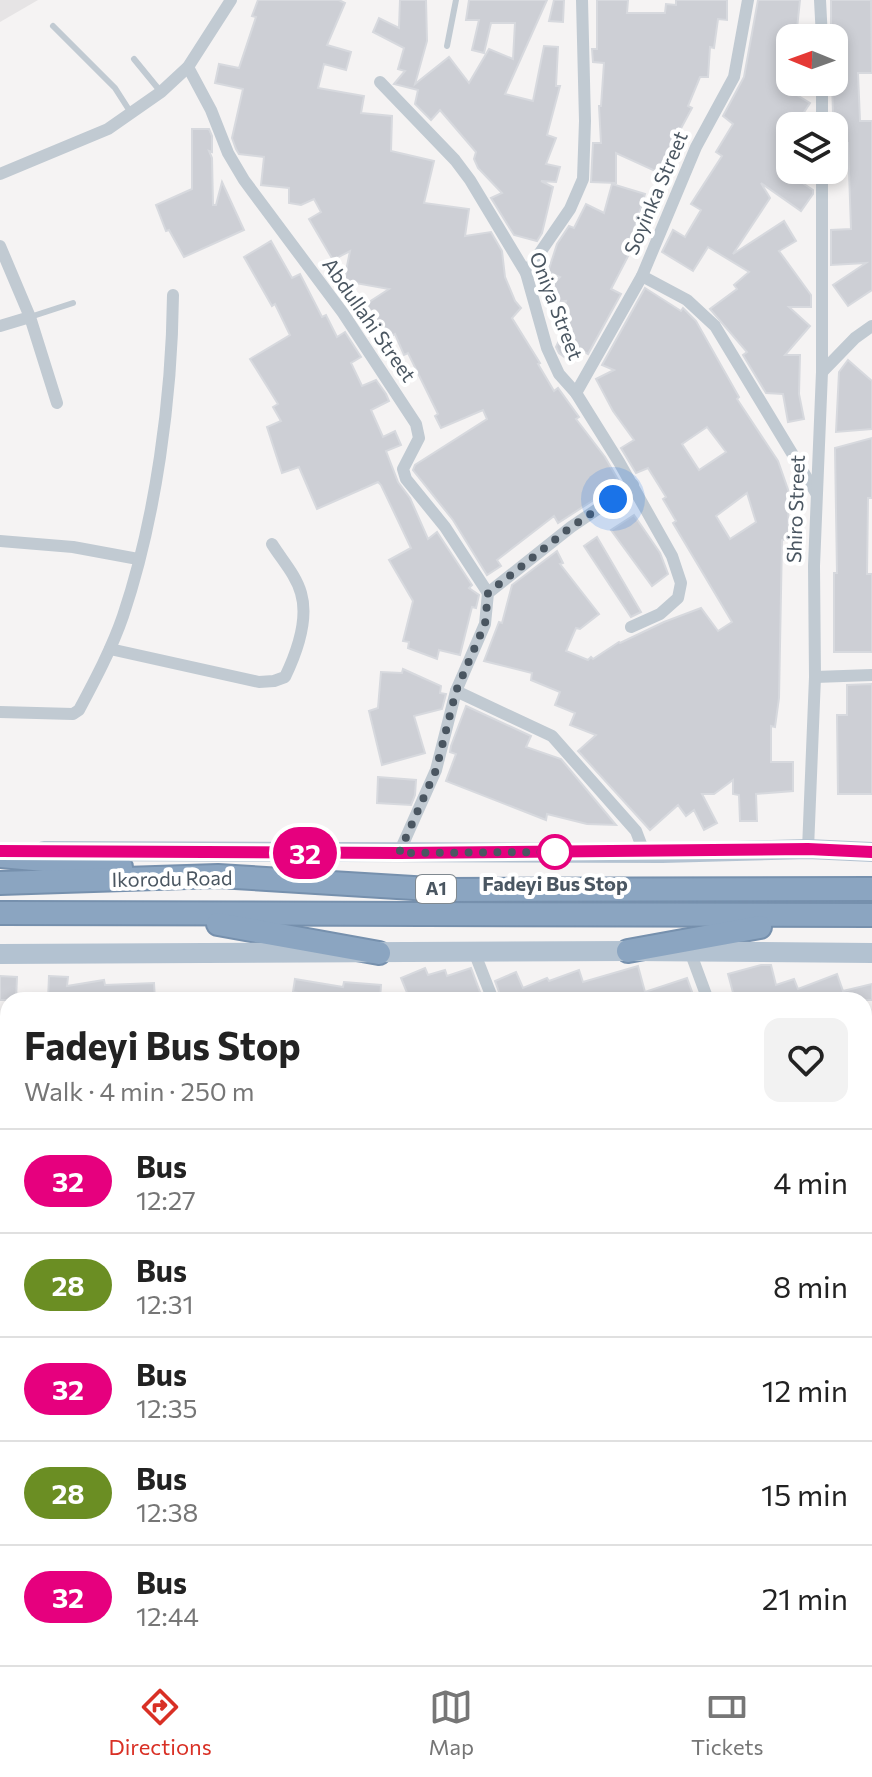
<!DOCTYPE html>
<meta charset="utf-8">
<style>
:root{--surface:#fff;--page:#f2f2f2;--text:#222;--muted:#767676;--line:#e0e0e0;--accent:#d93025}
body{margin:0;font-family:Commissioner,sans-serif;background:var(--page);color:var(--text);height:100vh;display:flex;flex-direction:column;font-size:30px;white-space:nowrap}
*{box-sizing:border-box;margin:0}
p{font-size:26px;color:var(--muted)}
.icon{flex:none;width:44px;height:44px;fill:none;stroke:currentColor;stroke-width:2;stroke-linecap:round;stroke-linejoin:round}
.map{position:relative;flex:1;overflow:hidden}
.details{position:absolute;left:0px;top:992px;width:872px;height:674px;display:flex;flex-direction:column;background:var(--surface);border-radius:24px 24px 0 0;box-shadow:0 4px 12px #0003}
.details>*{flex:none}
.badge{padding:0 16px;border-radius:26px;font-size:28px;line-height:52px}
.needle{width:52px;rotate:271deg}
.controls{position:absolute;left:776px;top:24px;display:grid;gap:16px}
.controls a{display:grid;place-items:center;width:72px;height:72px;border-radius:16px;background:var(--surface);box-shadow:0 4px 12px #0003;font-size:40px}
.you{position:absolute;width:40px;height:40px;margin:-20px;border:6px solid #fff;border-radius:50%;background:#1a73e8;box-shadow:0 0 0 12px #1a73e833}
.map>.badge{position:absolute;translate:-50% -50%;box-shadow:0 0 0 4px #fff}
.round{display:grid;place-items:center;flex:none;width:84px;height:84px;border-radius:16px;background:var(--page)}
.head{display:flex;align-items:center;justify-content:space-between;height:136px;padding:0 24px}
h1{font-size:38px;font-weight:700;line-height:60px}
ul{padding:0;list-style:none}
li{display:flex;align-items:center;gap:24px;height:104px;padding:0 24px;border-top:2px solid var(--line)}
li div{flex:1}
li b{display:block;font-size:30px}
li em{font-style:normal}
li .badge{min-width:88px;font-weight:700;text-align:center}
.tabs{display:flex;justify-content:space-around;align-items:center;height:112px;border-top:2px solid var(--line);background:var(--surface);font-size:22px;color:var(--muted)}
.tabs a{display:grid;justify-items:center;gap:4px}
.tabs .on{color:var(--accent)}
.map>svg:first-child{display:block}
.education{fill:#e6e4e5}
.building{fill:#cdcfd5;stroke:#d7d9de;stroke-width:2;fill-rule:evenodd}
.lines{fill:none;stroke-linecap:round;stroke-linejoin:round}
.motorway-casing{stroke:#7690ad;stroke-width:26}
.service{stroke:#c1cad2;stroke-width:6}
.minor{stroke:#c1cad2;stroke-width:12}
.primary{stroke:#b3c2d1;stroke-width:20}
.motorway{stroke:#8ba5c1;stroke-width:22}
.rail-casing{stroke:#b5b8bd;stroke-width:8}
.rail{stroke:#fff;stroke-width:5;stroke-dasharray:15;stroke-linecap:butt}
.line-casing{stroke:#fff;stroke-width:18}
.line{stroke:#e6007e;stroke-width:12}
.walk{stroke:#4a5661;stroke-width:8;stroke-dasharray:0 14.4}
.stop-dot{fill:#fff;stroke:#e6007e;stroke-width:4}
.labels{text-anchor:middle;stroke-width:8;stroke-linejoin:round;paint-order:stroke}
.shield{fill:#fff;stroke:#808990;stroke-width:2}
.shield-label{font-size:18px;font-weight:bold;fill:#4a5661}
.street-label{font-size:20px;fill:#4a5661;stroke:#fff}
.stop-label{font-size:20px;font-weight:bold;fill:#4a5661;stroke:#fff}
</style>
<div class="map">
<svg width="872" height="1665" viewBox="0 0 872 1665">
<rect width="100%" height="100%" fill="#f5f3f3"/>
<polygon class="education" points="0,0 38,0 0,22"/>
<g class="building">
<polygon points="258,0 339,0 345,3 327,45 351,52 346,70 324,64 318,88 364,96 361,113 392,116 391,151 434,161 424,203 469,209 465,236 491,232 502,251 505,277 515,301 521,308 512,318 540,363 538,364 554,391 558,388 579,417 576,419 605,457 620,483 558,523 554,516 497,560 501,566 487,575 453,520 413,470 415,465 487,419 483,410 441,428 435,416 438,414 408,353 404,355 395,334 389,338 366,304 389,289 344,281 350,251 333,260 309,219 321,212 314,199 301,205 289,203 289,188 261,185 264,157 239,154 236,149 232,138 243,89 215,83 219,64 239,68 256,17 252,16"/>
<polygon points="400,0 426,0 427,41 415,84 449,57 469,83 489,49 513,59 515,23 491,23 484,53 472,50 479,20 466,20 469,0 547,0 505,94 533,101 544,46 558,47 556,86 560,86 547,135 556,138 546,164 560,167 556,182 541,181 553,187 542,233 537,241 514,235 491,198 502,193 478,168 474,159 476,152 440,110 431,120 415,104 418,90 394,84 405,71 398,69 404,48 373,32 379,18 399,28"/>
<polygon points="554,0 564,0 563,22 549,21"/>
<polygon points="597,0 628,0 627,13 665,13 666,4 676,5 676,0 727,0 727,20 718,19 714,48 710,47 708,77 700,77 688,106 692,108 679,132 683,135 664,175 616,153 616,183 591,182 593,143 601,143 599,106 601,106 604,63 593,62 592,49 597,49"/>
<polygon points="758,0 800,0 796,38 790,38 790,82 794,82 792,92 810,103 795,126 790,126 790,170 800,170 795,178 813,190 813,194 801,211 761,183 770,198 733,254 784,221 796,241 779,251 811,295 811,307 789,307 810,326 785,355 800,355 799,394 804,419 788,422 783,394 766,393 743,355 747,352 710,309 737,289 734,285 749,272 708,247 693,271 662,252 673,230 685,237 701,210 691,204 722,156 716,152 733,124 723,116 744,77"/>
<polygon points="831,0 871,0 872,73 858,73 860,121 872,121 872,290 848,306 833,285 866,263 831,265 831,230 851,229 848,143 834,143 832,84 836,84 837,36 831,36"/>
<polygon points="192,129 209,129 212,136 212,152 209,151 212,158 213,205 216,205 222,182 244,230 184,257 169,230 166,231 156,205 192,189"/>
<polygon points="612,184 645,194 633,234 638,237 611,289 621,294 588,354 575,346 567,359 559,353 556,347 567,324 560,322 566,301 556,302 553,284 560,277 548,272 557,244 569,226 574,228 586,204 604,213"/>
<polygon points="271,241 292,278 300,274 322,317 326,315 337,337 345,332 361,357 351,363 362,386 376,380 386,394 389,401 371,410 383,437 395,431 401,445 386,451 398,482 410,498 428,539 437,532 472,585 469,588 479,595 476,608 472,607 460,655 439,650 437,659 408,648 409,642 403,641 413,601 389,560 411,548 381,485 378,482 317,509 299,467 282,473 267,427 281,421 273,407 278,404 250,359 290,335 275,304 272,306 244,257"/>
<path d="M645 288 681 311 683 308 696 321 739 397 737 399 778 461 792 501 788 503 789 539 782 540 779 698 775 727 771 726V762H793V791L756 794 757 821H740L739 795 733 794V780L714 794H702L717 823 704 830 694 810 686 816 678 805 650 830 578 751 596 735 570 725 575 713 555 705 560 692 531 680 532 673 484 661 499 622 502 623 512 585 557 551 563 563 560 564 599 614 580 629 576 628 566 651 588 660 591 657 593 659 619 642 620 643 664 622 701 608 718 631 732 622 673 523 676 521 663 499 666 497 648 468 636 473 621 448 634 440 613 411 596 379 614 370 602 365ZM707 427 726 452 699 470 682 444ZM747 493 756 522 730 539 716 516Z"/>
<polygon points="848,360 872,381 872,429 836,432 839,372"/>
<polygon points="872,438 872,498 868,498 867,574 872,574 872,652 834,652 834,573 837,573 835,448"/>
<polygon points="634,515 660,553 668,574 652,586 611,530"/>
<polygon points="597,537 641,612 631,617 584,546"/>
<polygon points="403,669 441,686 440,693 446,694 442,709 414,716 425,753 382,765 369,711 378,708 381,672 402,673"/>
<polygon points="872,684 872,794 838,794 837,715 847,715 847,685"/>
<polygon points="466,706 531,736 526,747 561,759 616,825 587,824 547,814 546,820 446,781 456,754 450,752 451,746"/>
<polygon points="378,777 416,780 415,795 411,805 377,803"/>
<polygon points="761,965 771,965 776,985 794,979 798,989 837,974 843,991 872,984 872,1000 735,1000 728,974"/>
<polygon points="638,966 645,992 687,978 695,1000 502,1000 495,981 516,972 523,988 547,978 549,981 579,970 583,982"/>
<polygon points="425,968 428,975 445,970 447,976 471,968 483,1000 410,1000 401,978"/>
<polygon points="0,976 17,977 16,1000 0,1000"/>
<polygon points="49,976 68,977 67,986 104,980 105,985 154,983 155,1000 48,1000"/>
<polygon points="295,979 343,987 344,982 381,985 380,1000 335,1000 293,992"/>
</g>
<g class="lines">
<g class="motorway-casing">
<g id="motorway">
<polyline points="0,856 121,867"/>
<polyline points="0,883 218,876 446,890 872,889"/>
<polyline points="0,913 872,915"/>
<polyline points="218,924 379,953"/>
<polyline points="628,951 760,927"/>
</g>
</g>
<g class="service">
<polyline points="53,26 115,88 131,113"/>
<polyline points="447,46 456,0"/>
<polyline points="134,59 161,92"/>
<polyline points="30,317 73,303"/>
<polyline points="0,1387 8,1393"/>
</g>
<g class="minor">
<polyline points="820,0 822,38"/>
<polyline points="188,67 211,110 228,153 244,180 343,313 416,424 419,438 403,469 406,479 445,527 488,593"/>
<polyline points="380,82 455,160 470,180 526,273 547,348 559,374 576,393 619,462 672,556 681,583 678,598 660,614 631,627"/>
<polyline points="822,82 822,126"/>
<polyline points="0,174 108,129 161,92 188,67 231,0"/>
<polyline points="0,246 30,317 57,403"/>
<polyline points="526,273 570,209 583,179 585,121 582,0"/>
<polyline points="642,276 687,300 715,326 816,493"/>
<polyline points="0,326 30,317"/>
<polyline points="822,372 855,338 872,326"/>
<polyline points="576,393 642,276 696,147 734,77 748,0"/>
<polyline points="0,541 73,547 138,559"/>
<path d="M110 649 259 682 274 681 285 677C297 652 309 620 301 593 296 575 282 560 272 544"/>
<polyline points="815,677 872,675"/>
<polyline points="456,691 552,736 636,831 644,852"/>
<path d="M0 712 73 714 79 710C95 680 112 648 123 616 156 518 172 397 173 295"/>
<polyline points="808,849 815,677 814,566 822,372 822,170"/>
<polyline points="399,853 436,770 456,691 485,624 488,593 571,527 633,485"/>
<polyline points="475,954 493,1000"/>
<polyline points="691,954 708,1000"/>
<polyline points="864,1089 872,1086"/>
<polyline points="0,1093 8,1093"/>
<polyline points="0,1297 8,1294"/>
<polyline points="864,1409 872,1406"/>
<polyline points="864,1427 872,1453"/>
<polyline points="0,1553 8,1573"/>
<polyline points="43,1658 46,1665"/>
<polyline points="212,1658 214,1665"/>
<polyline points="789,1658 794,1665"/>
<polyline points="365,1665 365,1658"/>
</g>
<g class="primary">
<polyline points="44,851 662,853 808,849 872,852"/>
<polyline points="0,954 628,951 872,953"/>
</g>
<use href="#motorway" class="motorway"/>
<g class="rail-casing">
<g id="rail">
<polyline points="864,1563 872,1560"/>
<polyline points="864,1588 872,1585"/>
<polyline points="600,1665 618,1658"/>
<polyline points="624,1665 642,1658"/>
<polyline points="665,1665 683,1658"/>
</g>
</g>
<use href="#rail" class="rail"/>
</g>
<g class="lines">
<g class="line-casing">
<polyline id="line" points="0,851 399,853 808,849 872,852"/>
</g>
<use href="#line" class="line"/>
<polyline class="walk" points="555,852 399,853 436,770 456,691 485,624 488,593 571,527 613,499"/>
</g>
<circle class="stop-dot" cx="555" cy="852" r="16"/>
<g class="labels">
<rect class="shield" x="416" y="875" width="40" height="28" rx="6"/>
<g class="shield-label">
<text x="436" y="895">A1</text>
</g>
<g class="street-label">
<text transform="translate(656 193) rotate(-67)" y="7">Soyinka Street</text>
<text transform="translate(556 306) rotate(69)" y="7">Oniya Street</text>
<text transform="translate(369 320) rotate(55)" y="7">Abdullahi Street</text>
<text transform="translate(796 509) rotate(-88)" y="7">Shiro Street</text>
<text transform="translate(172 879) rotate(-1)" y="7">Ikorodu Road</text>
</g>
<g class="stop-label">
<text x="555" y="891">Fadeyi Bus Stop</text>
</g>
</g>
</svg>
<div class="controls">
<a><svg class="needle" viewBox="-14 -14 28 28"><path d="M0-13l5 13h-10z" fill="#e53935"/><path d="M0 13l5-13h-10z" fill="#767676"/></svg></a>
<a><svg class="icon" aria-label="layers" viewBox="0 0 24 24"><path d="M12 4l9 5-9 5-9-5zM3 14l9 5 9-5"/></svg></a>
</div>
<div class="you" style="left:613px;top:499px"></div>
<b class="badge" style="left:305px;top:853px;background:#e6007e;color:#fff">32</b>
<section class="details">
<div class="head"><div><h1>Fadeyi Bus Stop</h1><p>Walk · 4 min · 250 m</p></div><a class="round"><svg class="icon" aria-label="heart" viewBox="0 0 24 24"><path d="M12 20l-8-8c-3-5 5-10 8-4 3-6 11-1 8 4z"/></svg></a></div>
<ul>
<li><span class="badge" style="background:#e6007e;color:#fff">32</span><div><b>Bus</b><p>12:27</p></div><em>4 min</em></li>
<li><span class="badge" style="background:#6b8e23;color:#fff">28</span><div><b>Bus</b><p>12:31</p></div><em>8 min</em></li>
<li><span class="badge" style="background:#e6007e;color:#fff">32</span><div><b>Bus</b><p>12:35</p></div><em>12 min</em></li>
<li><span class="badge" style="background:#6b8e23;color:#fff">28</span><div><b>Bus</b><p>12:38</p></div><em>15 min</em></li>
<li><span class="badge" style="background:#e6007e;color:#fff">32</span><div><b>Bus</b><p>12:44</p></div><em>21 min</em></li>
</ul>
</section>
</div>
<nav class="tabs">
<a class="on"><svg class="icon" aria-label="directions" viewBox="0 0 24 24"><path d="M12 3l9 9-9 9-9-9zM9 14v-3h6M13 9l2 2-2 2"/></svg>Directions</a>
<a><svg class="icon" aria-label="map" viewBox="0 0 24 24"><path d="M3 6l6-2 6 2 6-2v14l-6 2-6-2-6 2zM9 4v14M15 6v14"/></svg>Map</a>
<a><svg class="icon" aria-label="tickets" viewBox="0 0 24 24"><path d="M3 7h18v10H3zM15 7v10"/></svg>Tickets</a>
</nav>
